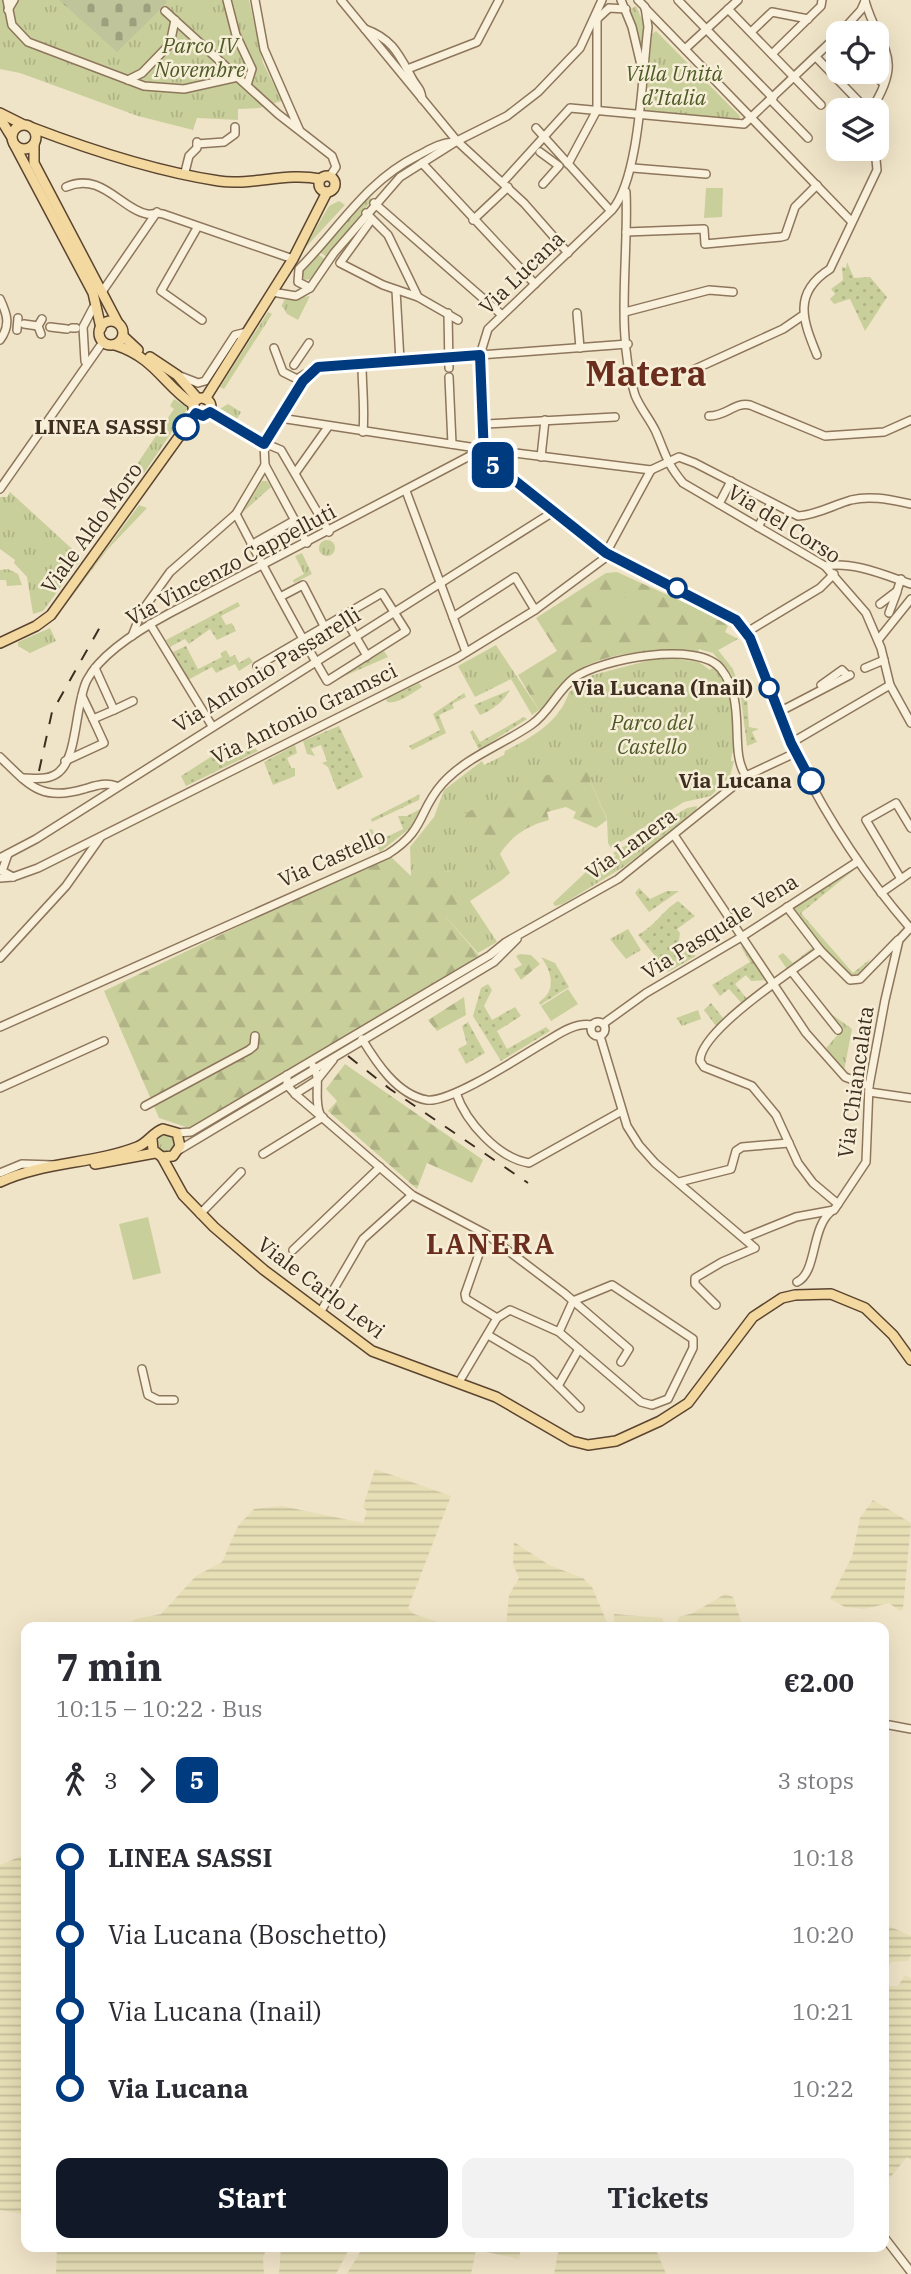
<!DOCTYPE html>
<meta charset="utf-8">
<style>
:root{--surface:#fff;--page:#f2f2f3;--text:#2b2b33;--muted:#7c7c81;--accent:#111827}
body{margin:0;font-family:"IBM Plex Serif",serif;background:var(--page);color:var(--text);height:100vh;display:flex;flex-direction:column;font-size:26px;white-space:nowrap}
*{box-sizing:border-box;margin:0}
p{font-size:23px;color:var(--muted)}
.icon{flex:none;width:38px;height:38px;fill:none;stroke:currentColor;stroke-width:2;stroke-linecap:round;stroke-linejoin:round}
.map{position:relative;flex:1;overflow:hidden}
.panel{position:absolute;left:21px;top:1622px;width:868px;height:630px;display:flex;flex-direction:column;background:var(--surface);border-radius:14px;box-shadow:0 7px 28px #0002}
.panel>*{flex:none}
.badge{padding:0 14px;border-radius:10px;font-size:24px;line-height:46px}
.tools{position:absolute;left:826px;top:21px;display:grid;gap:14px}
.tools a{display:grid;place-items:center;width:63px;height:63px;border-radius:14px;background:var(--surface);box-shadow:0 7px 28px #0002;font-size:35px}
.map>.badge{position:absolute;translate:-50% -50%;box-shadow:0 0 0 4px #fff}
.legs{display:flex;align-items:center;gap:10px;height:77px;padding:0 35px;font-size:23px}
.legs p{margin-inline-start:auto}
.summary{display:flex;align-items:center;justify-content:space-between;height:119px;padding:0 35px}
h1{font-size:38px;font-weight:700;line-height:52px}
.action{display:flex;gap:14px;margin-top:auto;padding:14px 35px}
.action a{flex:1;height:80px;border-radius:14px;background:var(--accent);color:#fff;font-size:28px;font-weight:700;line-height:80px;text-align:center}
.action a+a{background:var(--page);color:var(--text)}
ul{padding:0 35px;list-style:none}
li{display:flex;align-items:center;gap:24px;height:77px;font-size:26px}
li i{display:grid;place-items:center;width:10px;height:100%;margin:0 9px;background:currentColor}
li i::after{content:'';width:18px;height:18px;margin:-9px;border:5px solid;border-radius:50%;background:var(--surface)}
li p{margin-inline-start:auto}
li:first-child i{background:linear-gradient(#0000 50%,currentColor 0)}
li:last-child i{background:linear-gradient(currentColor 50%,#0000 0)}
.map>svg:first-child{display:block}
.farmland{fill:url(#farmland-rules)}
.grass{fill:url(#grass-tufts)}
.forest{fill:url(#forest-firs)}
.cemetery{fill:url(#cemetery-stones)}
.garden{fill:url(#garden-dots)}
.pitch{fill:#c9cf9b}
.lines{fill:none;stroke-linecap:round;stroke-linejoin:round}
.minor-casing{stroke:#8d765c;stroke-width:10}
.major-casing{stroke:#5b4430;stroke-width:12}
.minor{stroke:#faf1dc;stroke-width:7}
.major{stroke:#f3d9a0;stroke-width:9}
.rail{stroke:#3d2e20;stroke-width:2;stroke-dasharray:12 12;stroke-linecap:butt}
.line-1-casing{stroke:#fff;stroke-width:16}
.line-1{stroke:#003b80;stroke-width:10}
.stop-1-dot{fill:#fff;stroke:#003b80;stroke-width:3.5}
.labels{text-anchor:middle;stroke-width:5;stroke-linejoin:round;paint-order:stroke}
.park-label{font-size:21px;font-style:italic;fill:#4d5a26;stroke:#f7eed8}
.street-label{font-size:21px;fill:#3d2e20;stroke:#f7eed8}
.stop-label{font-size:21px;font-weight:bold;fill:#3d2e20;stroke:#f7eed8;text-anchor:end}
.district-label{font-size:28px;font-weight:bold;letter-spacing:2px;fill:#6b2e1e;stroke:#f7eed8}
.town-label{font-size:35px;font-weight:bold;fill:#6b2e1e;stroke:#f7eed8}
</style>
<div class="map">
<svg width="911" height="2274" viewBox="0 0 911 2274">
<defs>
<pattern id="farmland-rules" width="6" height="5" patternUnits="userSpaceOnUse" patternTransform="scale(1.75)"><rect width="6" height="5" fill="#e6deb5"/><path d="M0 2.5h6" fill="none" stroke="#c6bf9b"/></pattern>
<pattern id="grass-tufts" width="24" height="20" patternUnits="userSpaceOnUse" patternTransform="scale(1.75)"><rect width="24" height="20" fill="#c9cf9b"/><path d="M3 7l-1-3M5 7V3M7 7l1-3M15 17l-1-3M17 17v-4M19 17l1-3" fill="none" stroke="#aeb285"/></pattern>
<pattern id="forest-firs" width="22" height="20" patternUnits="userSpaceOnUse" patternTransform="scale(1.75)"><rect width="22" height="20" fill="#c9cf9b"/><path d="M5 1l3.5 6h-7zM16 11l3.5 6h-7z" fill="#aeb285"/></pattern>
<pattern id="cemetery-stones" width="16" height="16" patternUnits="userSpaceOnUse" patternTransform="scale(1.75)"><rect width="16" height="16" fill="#bfc49a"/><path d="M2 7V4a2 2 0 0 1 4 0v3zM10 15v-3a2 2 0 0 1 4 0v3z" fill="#9ca07d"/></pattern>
<pattern id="garden-dots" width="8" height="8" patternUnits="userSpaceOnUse" patternTransform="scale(1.75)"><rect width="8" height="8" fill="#c9cf9b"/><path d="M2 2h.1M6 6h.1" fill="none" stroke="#aeb285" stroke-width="1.8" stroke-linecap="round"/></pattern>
</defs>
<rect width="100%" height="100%" fill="#f0e4c8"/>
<g class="farmland">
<polygon points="375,1469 451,1496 408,1608 414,1614 452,1627 129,1627 129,1623 136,1619 161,1614 196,1576 222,1562 238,1526 254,1509 282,1506 363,1523 367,1511 363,1507"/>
<polygon points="873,1500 911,1523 903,1609 900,1611 889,1603 864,1609 845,1607 830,1599 852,1557 860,1518"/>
<polygon points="514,1542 549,1565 583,1578 592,1587 609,1627 506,1627 509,1595 519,1578 513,1564"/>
<polygon points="725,1594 733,1597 743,1627 676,1626 679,1617 693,1613"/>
<polygon points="614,1614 662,1618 665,1627 614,1627"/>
<polygon points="26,1854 26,2215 0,2210 0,1865"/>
<polygon points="884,1924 911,1936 911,1955 908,1961 891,1962 884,1971"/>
<polygon points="905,1975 911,1978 911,2160 907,2157 884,2185 884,2082 891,2070 884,2066 884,1986 898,1986"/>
<polygon points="57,2247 267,2247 263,2258 264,2274 56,2274"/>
<polygon points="281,2247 350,2247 336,2274 279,2274"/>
<polygon points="363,2247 521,2247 519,2259 476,2250 471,2274 347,2274"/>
<polygon points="559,2247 655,2247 666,2274 554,2274"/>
</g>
<g class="grass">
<polygon points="0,0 59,0 156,13 168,2 166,0 249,0 263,63 282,101 259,108 238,109 238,120 197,118 193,130 138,116 20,73 0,69"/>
<polygon points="636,6 644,24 641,52 629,10"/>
<polygon points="656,31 740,116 739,120 645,111 652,34"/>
<polygon points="367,195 372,200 327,257 319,252"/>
<polygon points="339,201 345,205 303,250 329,206"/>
<polygon points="318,254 325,259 313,279 304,280 302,273"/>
<polygon points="310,296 298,320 287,314 282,306 284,300"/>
<polygon points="268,312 272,314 224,389 220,387"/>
<polygon points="174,399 188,408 144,473 135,467 174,409 170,406"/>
<polygon points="228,404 241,412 236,421 218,410"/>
<polygon points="262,481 267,481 271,487 243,512"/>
<polygon points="10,492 82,558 43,611 33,614 27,577 14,563 15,560 0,549 0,497 7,497"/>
<polygon points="139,505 147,508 108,549 63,608"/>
<circle cx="327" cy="548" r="8"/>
<polygon points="302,553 312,574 294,583 293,580 304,574 295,556"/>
<polygon points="8,569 18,574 22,585 7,586 6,580 0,580 0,570"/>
<polygon points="50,628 56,641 30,653 18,646 18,642"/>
<polygon points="496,645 539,710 532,715 511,679 475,697 458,666"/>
<polygon points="718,650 733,669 743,699 741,699 731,674 713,653"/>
<path d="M662 657 699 662 710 670 713 667C736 687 734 725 735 753H732L731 761H734L730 776 711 796 684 802 611 848 608 843 607 819 590 781 493 817 502 880 470 901 497 942 478 953 446 917 451 871 411 877 410 847 434 817 444 790 482 761 484 765 504 755 505 751C531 738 560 722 569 692L591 680 589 676Z"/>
<polygon points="697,806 696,812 625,866 563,904 555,906 553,903 587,871 616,856 613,853 687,808"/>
<polygon points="628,929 641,950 626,959 610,939"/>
<polygon points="698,1010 701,1019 682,1026 676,1018"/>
<polygon points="830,1013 852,1029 844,1071 826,1048 843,1029"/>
<circle cx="166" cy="1143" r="8"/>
</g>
<g class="forest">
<path d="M617 572 716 617 728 626 725 632 738 639 713 653 699 649 698 652C662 647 601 652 572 674 559 685 552 700 539 710L518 675 557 651 536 618 606 573Z"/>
<path d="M603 768 592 770 590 781 607 820 596 828 573 818 576 812 566 807 547 812 549 820C529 825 512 835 500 854L510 873 502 880 459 816 493 801 498 802 547 775Z"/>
<polygon points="388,854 411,876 451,871 468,891 446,917 482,959 189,1128 159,1118 104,991"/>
<polygon points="520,954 531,955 540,964 521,980 514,969 522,965 516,956"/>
<polygon points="464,997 466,1015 437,1031 428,1020"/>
<polygon points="345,1064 483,1160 472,1183 427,1163 417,1189 328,1111 337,1101 326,1089"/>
</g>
<polygon class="cemetery" points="59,0 166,0 168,2 117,52"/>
<g class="garden">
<polygon points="847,262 854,278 870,277 887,297 865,331 850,299 834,304 830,299 835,294 831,289 843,280 842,267 846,268"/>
<polygon points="238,602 240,606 221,616 226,625 232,623 236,631 217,640 210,629 189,644 185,639 170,647 166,640"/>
<polygon points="186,646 198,669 222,657 221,653 226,650 230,657 235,655 239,663 249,657 253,662 239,671 235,664 216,673 212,667 188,680 173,652"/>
<polygon points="384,651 388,657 340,678 339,676"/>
<path d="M419 683 422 687C412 693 397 705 387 702L386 699Z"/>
<path d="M510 690C504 701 493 710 480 715L474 705Z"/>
<polygon points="464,693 466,697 452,704 454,708 439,715 446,733 412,750 409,746 440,730 433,714"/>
<polygon points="747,697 749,727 759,729 752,732 757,742 747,746 741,699"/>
<polygon points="524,717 527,719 479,750 470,732 473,730 480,742"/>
<polygon points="339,726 363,777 337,790 328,767 322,763 327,761 321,745 311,749 315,756 307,754 303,741"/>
<polygon points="295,745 297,753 287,758 291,768 295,768 295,776 273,785 264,762"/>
<polygon points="254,747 258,751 186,786 181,776 217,753 222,763"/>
<polygon points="420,794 419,800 372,822 371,819"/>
<polygon points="424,807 409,829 380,852 368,830 372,829 378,841 403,829 398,816 407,816"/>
<polygon points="852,868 854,870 801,913 853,973 870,959 862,974 848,976 791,908"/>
<polygon points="639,888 650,899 667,891 679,891 649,912 635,893"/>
<path d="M678 901 695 916 677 929 680 933 678 946 696 956 668 972 638 935C656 925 661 912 678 901Z"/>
<polygon points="747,943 769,980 751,981 746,975 735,984 748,1000 745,1007 729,989 720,996 712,985 750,962 741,947"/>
<polygon points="812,948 817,952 778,982 774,978 787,969 778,956 783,953 793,963"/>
<path d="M541 957 555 963 569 987 540 1005 539 1002C557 991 552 972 541 957Z"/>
<polygon points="488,984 492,990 484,1006 492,1020 515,1007 521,1016 497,1031 507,1049 546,1027 550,1031 501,1061 473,1016 481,988"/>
<polygon points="711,1003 727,1023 719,1030 704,1010"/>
<polygon points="468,1022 485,1053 466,1064 458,1049 467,1044 462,1026"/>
</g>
<g class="pitch">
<polygon points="706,188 723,188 722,217 704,218"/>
<polygon points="605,596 642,599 641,616 604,614"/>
<polygon points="568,989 578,1004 551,1021 541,1006"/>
<polygon points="148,1217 161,1273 133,1280 119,1224"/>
</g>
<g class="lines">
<g class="minor-casing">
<g id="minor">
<polyline points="7,0 12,25 28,42 144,86 184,89 238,77"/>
<polyline points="227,0 236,35 252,69 247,85"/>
<polyline points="255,0 264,49 299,129"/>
<polyline points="341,0 457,141 524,203 568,253"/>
<polyline points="621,0 632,27 641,65"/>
<path d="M638 0 645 7 648 27C642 74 640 177 612 210L488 329 480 355 484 456 606 553 736 620C767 655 774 709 794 751 825 815 864 875 911 929"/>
<polyline points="678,0 773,98"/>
<path d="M865 1C879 50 906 55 871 110"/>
<polyline points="645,8 851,221"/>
<polyline points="728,9 821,105"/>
<polyline points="8,10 14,0"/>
<polyline points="165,11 278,114 332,156 336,167 330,176"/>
<polyline points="596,20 609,8 626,9"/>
<path d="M365 29C393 39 399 55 413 80 418 88 421 89 422 99"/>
<polyline points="751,32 772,12 808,19"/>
<polyline points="840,33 861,10 865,1"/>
<polyline points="685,49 738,0"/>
<polyline points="772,54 821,6 822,0"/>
<polyline points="816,57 867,110"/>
<polyline points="410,68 477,42 499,0"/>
<polyline points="871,72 884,84"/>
<polyline points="128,80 142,73 170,44 175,20"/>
<polyline points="771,100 808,138"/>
<polyline points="536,128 608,208"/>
<polyline points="197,144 224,142 235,134 235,127"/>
<polyline points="540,152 559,166 543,184"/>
<polyline points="422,163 535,284"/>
<polyline points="568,164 597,110 597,19"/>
<polyline points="633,168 706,174"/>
<polyline points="185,172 189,156 197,148 197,142"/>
<polyline points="503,182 570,108 744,124 838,35"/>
<path d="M66 187C101 171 121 209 147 214 152 215 157 212 163 214L293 259"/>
<path d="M626 192C629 255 615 334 635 395 640 408 650 419 656 432 666 455 666 462 683 483L825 566 866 613 881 648 890 685 911 723"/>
<polyline points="374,203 502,315"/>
<polyline points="366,213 388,235 418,297 458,320"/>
<polyline points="473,220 508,187"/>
<polyline points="369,223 340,263 383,285 418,297"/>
<polyline points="197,228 161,291 202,320"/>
<polyline points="626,232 704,229 705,244 781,237 785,236 795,207 817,185"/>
<path d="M310 288 298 282 299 269C339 229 365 182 417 156 429 150 439 143 453 142"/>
<polyline points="396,290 400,361"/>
<polyline points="102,292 157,212"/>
<polyline points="272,292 296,296 310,288 334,253 400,177 457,141 507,116 538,92 580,48 602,0"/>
<path d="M0 299C7 314 11 325 0 340"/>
<polyline points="625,312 709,290 733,292"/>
<polyline points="448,313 449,368"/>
<polyline points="577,313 580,348"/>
<polyline points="24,324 38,326"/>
<polyline points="50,327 67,329"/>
<polyline points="72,328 76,328"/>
<polyline points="17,330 18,318"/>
<polyline points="41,334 38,326 42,319"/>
<polyline points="274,348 283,372 297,379 305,374"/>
<path d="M817 355C803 321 792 293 830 269L877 170 875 149"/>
<polyline points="85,361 83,327 93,308"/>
<path d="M362 363C362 387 365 408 363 432"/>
<polyline points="294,365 309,343"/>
<polyline points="693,370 783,329 802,316"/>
<polyline points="180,376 198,383 205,381 235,335 247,332"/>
<polyline points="449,377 452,444"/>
<polyline points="210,412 250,437 281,450 329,532"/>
<path d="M709 416C727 416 734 402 750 405L825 436 884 432 911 420"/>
<polyline points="280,418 483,449 651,470"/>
<polyline points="486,424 615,417"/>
<polyline points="264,444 303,381 318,367 628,344"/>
<polyline points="541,457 545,420"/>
<polyline points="265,465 307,543"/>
<path d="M651 470 679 457 695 463 798 516C817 515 833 505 851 500 871 495 891 500 911 504"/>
<polyline points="296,472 328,427"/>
<polyline points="0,489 103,342"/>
<polyline points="406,491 466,652"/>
<polyline points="719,504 731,481"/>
<path d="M236 514C265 570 295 626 327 681L406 631 382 593 257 666"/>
<polyline points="758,527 771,503"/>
<polyline points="251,545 295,520"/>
<polyline points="606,553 651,470"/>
<path d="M825 566C853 561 884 575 911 584"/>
<polyline points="280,597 303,585 324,626"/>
<polyline points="880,604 897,591 901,579"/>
<polyline points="889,613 897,592"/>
<polyline points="343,615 367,656"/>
<polyline points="453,617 515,577 535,610"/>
<polyline points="150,624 212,726"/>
<polyline points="747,632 820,588 834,574"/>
<polyline points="132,636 142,611 170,572 236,514 265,465 264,444"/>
<polyline points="878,640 911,599"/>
<polyline points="865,668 884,660"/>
<polyline points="821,685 842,670 847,675"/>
<polyline points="82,696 93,719 114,710 95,668"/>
<polyline points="114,710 133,701"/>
<polyline points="779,712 850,675"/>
<polyline points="791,743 890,685"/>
<path d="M0 757C29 785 41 802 84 789 95 786 105 782 116 786"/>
<polyline points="65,761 104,743 93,719"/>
<path d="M22 778C34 778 49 781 59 772 78 756 75 703 87 680 101 653 144 627 170 613L483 449"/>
<polyline points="674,835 806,1033 845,1077 869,1086"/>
<polyline points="8,854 2,871 13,877"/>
<polyline points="0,858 36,839 553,512"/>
<polyline points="0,878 13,877 38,868 457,658 535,610 609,555"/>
<polyline points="901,879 866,820 896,803 911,828"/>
<polyline points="881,893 911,872"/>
<polyline points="787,907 820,950 850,980 860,979 898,940"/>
<path d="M820 950C794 970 700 1030 700 1061L704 1067 752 1086 776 1115 798 1163 813 1183 838 1204"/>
<polyline points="0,958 66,886 100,838"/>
<polyline points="792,972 838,1030"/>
<circle cx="598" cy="1029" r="7"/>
<polyline points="603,1024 646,993 743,936 857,862"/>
<path d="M0 1027 388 854C426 830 418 811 442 784 466 757 502 745 531 725 549 713 557 691 574 678 600 659 699 640 721 669 748 703 728 750 746 776"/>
<polyline points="600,1036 627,1126 639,1145 655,1163 755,1248 722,1262 695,1278 695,1284 716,1305"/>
<path d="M362 1039C376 1062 397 1095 427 1100 451 1103 523 1055 547 1041 560 1033 576 1022 592 1025"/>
<path d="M313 1066C322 1079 313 1098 320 1114"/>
<polyline points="287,1075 287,1085 295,1094 412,1195 486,1234 564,1293 629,1349 621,1362"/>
<polyline points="0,1088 104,1041"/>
<polyline points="869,1092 911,1098"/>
<path d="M456 1093C466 1122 498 1158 529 1163L622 1111"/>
<polyline points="295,1094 317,1080 333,1060"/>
<polyline points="145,1106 249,1050 254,1046 255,1036"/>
<polyline points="177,1133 191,1132 490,955 506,942 618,879 746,776 795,753"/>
<polyline points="179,1150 494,962 517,939"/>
<polyline points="263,1154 323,1117"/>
<polyline points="0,1173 22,1164 54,1165"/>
<polyline points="679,1182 731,1169 736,1151 742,1147 789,1143"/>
<polyline points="200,1214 241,1172"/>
<polyline points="486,1234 465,1294 466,1299 497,1318"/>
<polyline points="744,1238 796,1217 834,1210 866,1162 869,1086 885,1000 899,940 910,928"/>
<polyline points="293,1250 380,1167"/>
<path d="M797 1282C818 1272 810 1226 833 1210"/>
<polyline points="321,1311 363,1239 412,1195"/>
<polyline points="488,1335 532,1361 558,1386 579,1349"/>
<polyline points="142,1369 148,1395 158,1400 174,1400"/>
<polyline points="459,1382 497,1318 510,1310 559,1332 641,1402 652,1405 668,1399 693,1348 693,1339 612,1285 573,1301 559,1332"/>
<polyline points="558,1386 580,1408"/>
<polyline points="884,1724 911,1729"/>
<polyline points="884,2237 911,2272"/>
</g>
</g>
<g class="major-casing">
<g id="major">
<polyline points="0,113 22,124"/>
<polyline points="0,118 11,136"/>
<circle cx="24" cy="137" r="12"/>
<path d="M33 128C88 149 160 172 219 181 252 186 286 172 320 179"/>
<polyline points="14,144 93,293 101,328"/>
<polyline points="34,144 34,163 118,323"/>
<circle cx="327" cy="184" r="8"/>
<circle cx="111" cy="333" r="12"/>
<polyline points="123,336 138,350"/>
<path d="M115 345C156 358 164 386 194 405"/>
<polyline points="150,357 177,375 198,399"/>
<circle cx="202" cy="407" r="9"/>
<polyline points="205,399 293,259 327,192"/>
<polyline points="0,643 36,626 51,615 196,413"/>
<polyline points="162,1157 183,1195 214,1227 264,1270 372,1351 496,1397 572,1441 588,1445 616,1441 660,1421 688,1403 753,1317 782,1298 795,1295 831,1294 865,1308 893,1335 911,1360"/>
<polyline points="95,1164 155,1153"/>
<path d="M0 1182C42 1162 93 1164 137 1147 148 1143 152 1133 163 1129L177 1133 180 1146 173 1156 162 1157 153 1150 152 1139"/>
</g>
</g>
<use href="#minor" class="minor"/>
<use href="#major" class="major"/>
<g class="rail">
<polyline points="39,771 52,712 104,620"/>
<polyline points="348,1056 390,1089 528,1183"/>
</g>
</g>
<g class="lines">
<g class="line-1-casing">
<polyline id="line-1" points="186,427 196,413 203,416 210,412 264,444 303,381 318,367 480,355 484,456 606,553 736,620 750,638 791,743 811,781"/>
</g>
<use href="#line-1" class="line-1"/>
</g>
<g class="stop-1-dot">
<circle cx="186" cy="427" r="12"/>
<circle cx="677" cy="588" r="9"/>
<circle cx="769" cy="688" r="9"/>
<circle cx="811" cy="781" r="12"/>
</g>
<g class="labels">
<g class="park-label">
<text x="200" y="53">Parco IV<tspan x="200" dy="24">Novembre</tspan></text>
<text x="674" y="81">Villa Unità<tspan x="674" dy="24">d’Italia</tspan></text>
<text x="652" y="730">Parco del<tspan x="652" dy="24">Castello</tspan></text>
</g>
<g class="street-label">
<text transform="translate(522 273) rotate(-44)" y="7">Via Lucana</text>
<text transform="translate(784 524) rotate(32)" y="7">Via del Corso</text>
<text transform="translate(92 528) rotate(-54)" y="7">Viale Aldo Moro</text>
<text transform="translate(231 565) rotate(-28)" y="7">Via Vincenzo Cappelluti</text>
<text transform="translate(267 670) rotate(-32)" y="7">Via Antonio Passarelli</text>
<text transform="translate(304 714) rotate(-26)" y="7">Via Antonio Gramsci</text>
<text transform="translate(631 844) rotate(-36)" y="7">Via Lanera</text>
<text transform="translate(332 858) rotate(-24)" y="7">Via Castello</text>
<text transform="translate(720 927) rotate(-32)" y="7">Via Pasquale Vena</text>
<text transform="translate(856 1082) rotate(-82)" y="7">Via Chiancalata</text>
<text transform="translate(321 1288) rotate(37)" y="7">Viale Carlo Levi</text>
</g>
<g class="stop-label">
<text x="167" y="434">LINEA SASSI</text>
<text x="753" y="695">Via Lucana (Inail)</text>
<text x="792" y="788">Via Lucana</text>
</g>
<g class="district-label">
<text x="491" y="1254">LANERA</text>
</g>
<g class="town-label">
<text x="646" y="386">Matera</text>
</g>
</g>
</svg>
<div class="tools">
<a><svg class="icon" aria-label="locate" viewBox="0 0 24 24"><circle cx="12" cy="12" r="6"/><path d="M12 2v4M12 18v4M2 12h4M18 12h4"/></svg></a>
<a><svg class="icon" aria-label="layers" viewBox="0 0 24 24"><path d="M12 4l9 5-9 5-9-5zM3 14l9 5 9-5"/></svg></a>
</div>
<b class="badge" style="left:493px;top:465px;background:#003b80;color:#fff">5</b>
<section class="panel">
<div class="summary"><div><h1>7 min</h1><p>10:15 – 10:22 · Bus</p></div><b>€2.00</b></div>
<div class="legs"><svg class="icon" aria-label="walk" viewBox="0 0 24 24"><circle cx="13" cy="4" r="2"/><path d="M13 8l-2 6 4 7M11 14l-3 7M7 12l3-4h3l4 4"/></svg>3<svg class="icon" aria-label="forward" viewBox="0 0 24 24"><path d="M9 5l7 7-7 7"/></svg><b class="badge" style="background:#003b80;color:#fff">5</b><p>3 stops</p></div>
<ul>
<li><i style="color:#003b80"></i><b>LINEA SASSI</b><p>10:18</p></li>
<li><i style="color:#003b80"></i><span>Via Lucana (Boschetto)</span><p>10:20</p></li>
<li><i style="color:#003b80"></i><span>Via Lucana (Inail)</span><p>10:21</p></li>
<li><i style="color:#003b80"></i><b>Via Lucana</b><p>10:22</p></li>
</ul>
<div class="action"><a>Start</a><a>Tickets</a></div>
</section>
</div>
